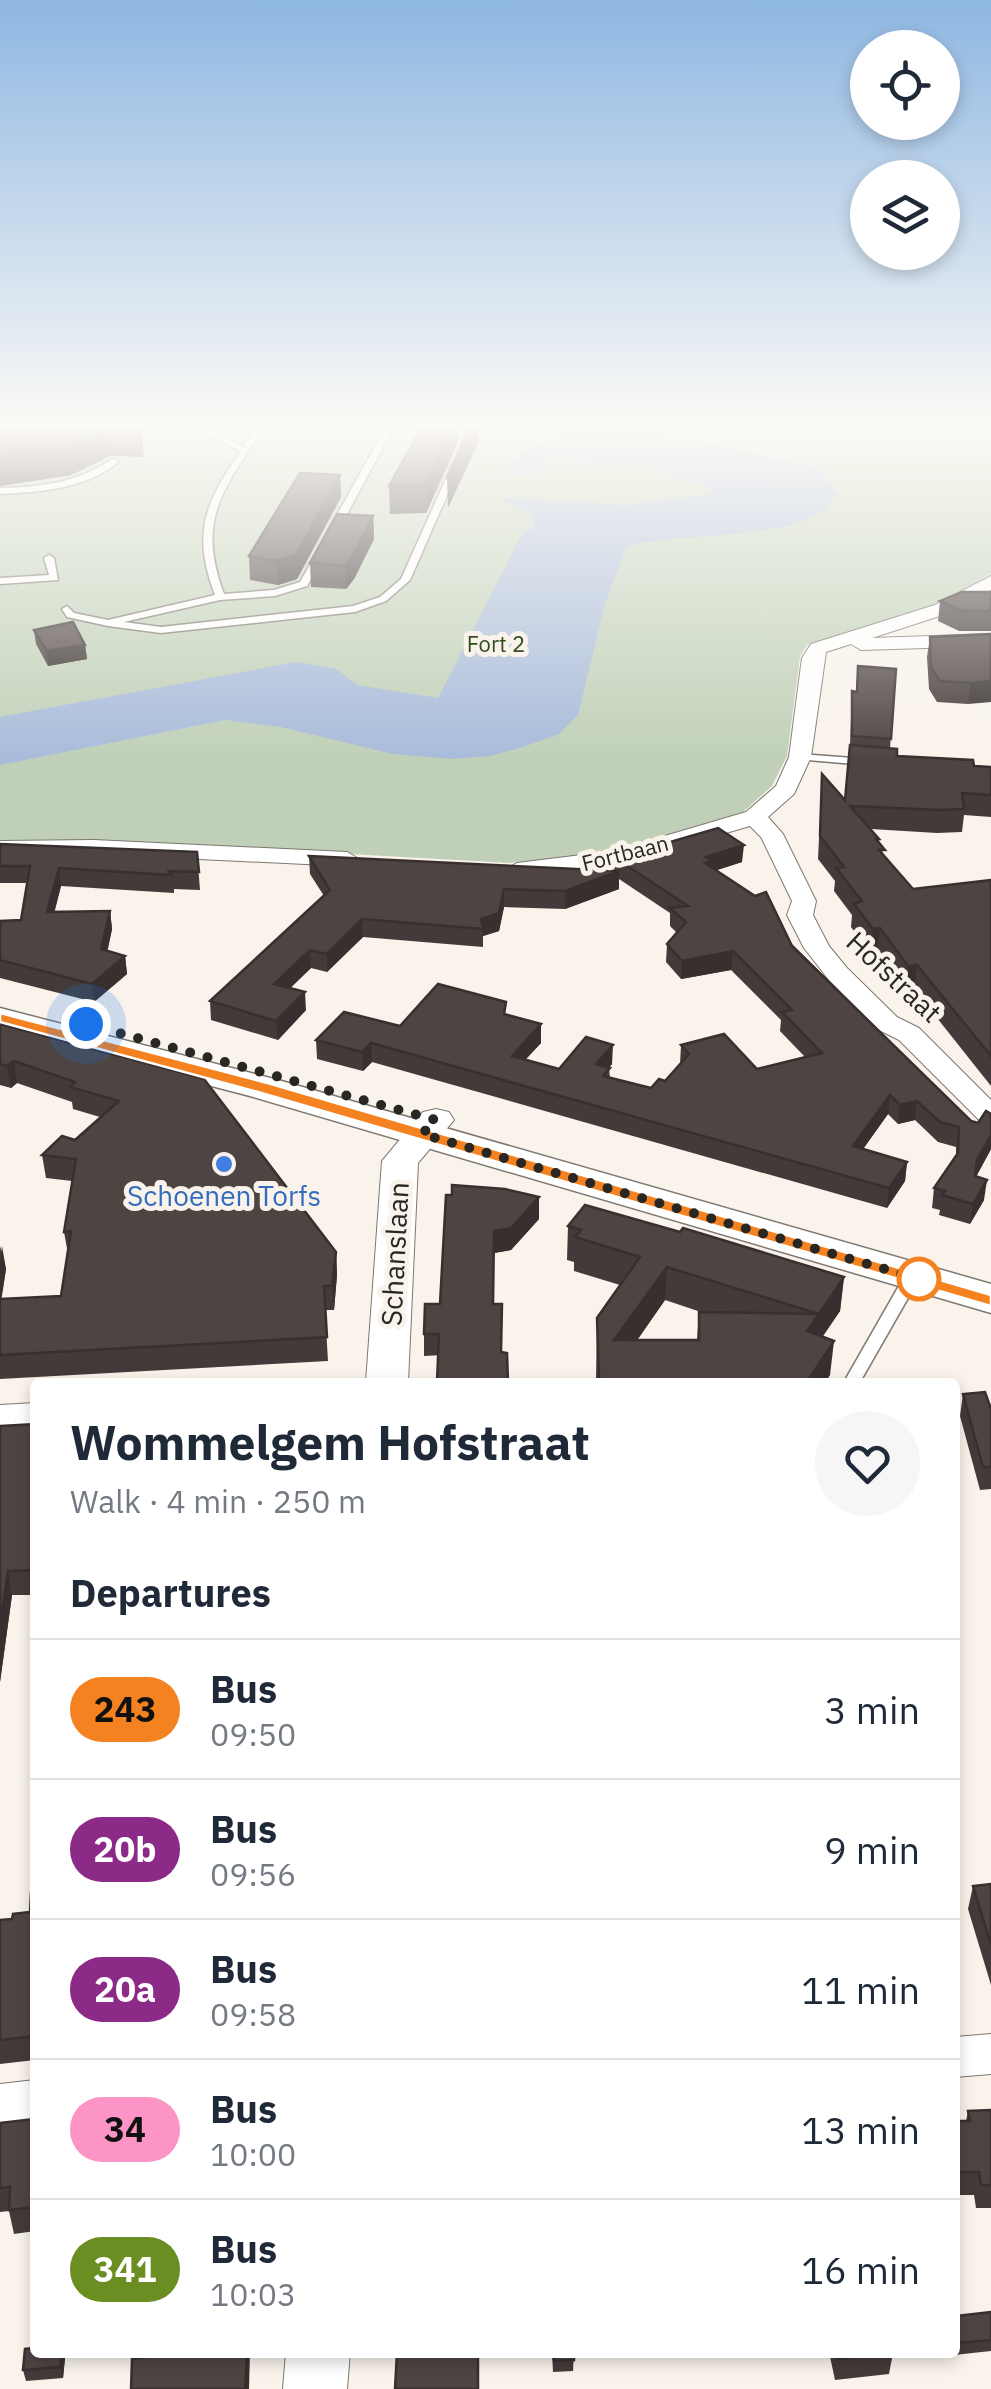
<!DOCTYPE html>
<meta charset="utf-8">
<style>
:root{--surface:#fff;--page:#f6f6f7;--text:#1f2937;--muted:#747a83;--line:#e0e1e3}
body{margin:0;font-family:"IBM Plex Sans",sans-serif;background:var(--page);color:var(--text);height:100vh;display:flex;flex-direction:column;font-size:38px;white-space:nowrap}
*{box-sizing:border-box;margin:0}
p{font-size:32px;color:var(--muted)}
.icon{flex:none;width:55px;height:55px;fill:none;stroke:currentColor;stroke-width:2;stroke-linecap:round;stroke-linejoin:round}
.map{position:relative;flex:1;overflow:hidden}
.drawer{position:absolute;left:30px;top:1378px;width:930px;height:980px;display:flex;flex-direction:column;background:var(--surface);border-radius:10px;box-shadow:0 5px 15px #0003}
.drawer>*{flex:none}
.badge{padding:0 20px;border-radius:32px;font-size:35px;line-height:65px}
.fabs{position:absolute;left:850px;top:30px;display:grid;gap:20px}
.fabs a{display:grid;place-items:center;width:110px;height:110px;border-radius:50%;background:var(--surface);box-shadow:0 5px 15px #0003;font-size:50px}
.you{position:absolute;width:50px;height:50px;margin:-25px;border:8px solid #fff;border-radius:50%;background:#1a73e8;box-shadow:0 0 0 15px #1a73e833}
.map>.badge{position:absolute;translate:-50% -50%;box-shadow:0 0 0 5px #fff}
h2{padding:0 40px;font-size:38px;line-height:90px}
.round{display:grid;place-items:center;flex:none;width:105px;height:105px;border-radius:52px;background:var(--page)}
.overview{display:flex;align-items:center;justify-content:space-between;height:170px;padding:0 40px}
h1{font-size:48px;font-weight:800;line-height:75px}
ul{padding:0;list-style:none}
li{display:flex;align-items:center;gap:30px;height:140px;padding:0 40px;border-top:2px solid var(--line)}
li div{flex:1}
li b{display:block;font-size:38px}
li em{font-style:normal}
li .badge{min-width:110px;font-weight:700;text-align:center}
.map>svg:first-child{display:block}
.green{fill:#c0d0b8}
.water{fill:#a8bbda}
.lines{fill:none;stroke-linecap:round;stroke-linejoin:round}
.service-casing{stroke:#7d7770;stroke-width:3}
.minor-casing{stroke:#7d7770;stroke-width:2}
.tertiary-casing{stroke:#7d7770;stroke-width:2}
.secondary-casing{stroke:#7d7770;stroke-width:3}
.service{fill:#fff;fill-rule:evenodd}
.minor{fill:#fff;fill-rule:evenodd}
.tertiary{fill:#fff;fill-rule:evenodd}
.secondary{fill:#fff;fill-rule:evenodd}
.wall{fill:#433b3a;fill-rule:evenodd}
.shaded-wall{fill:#37302f}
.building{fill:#4e4543;stroke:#37302f;stroke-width:2.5}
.line{fill:#f58220;stroke:#fff;stroke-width:2.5}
.walk{stroke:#292724;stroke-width:10;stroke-dasharray:0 18}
.shop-dot{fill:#3f7fe0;stroke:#f9f3eb;stroke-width:4}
.stop-dot{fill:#fff;stroke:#f58220;stroke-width:5}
.labels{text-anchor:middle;stroke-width:10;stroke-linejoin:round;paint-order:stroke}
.far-park-label{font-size:22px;fill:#314c1e;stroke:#f9f3eb}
.far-street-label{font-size:22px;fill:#292724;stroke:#f9f3eb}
.street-label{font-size:28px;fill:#292724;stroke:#f9f3eb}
.shop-label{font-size:28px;fill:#366cbe;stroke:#f9f3eb}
</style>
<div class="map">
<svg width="991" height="2389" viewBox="0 0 991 2389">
<rect width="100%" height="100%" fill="#f9f3eb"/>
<polygon class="green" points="0,425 978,425 991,437 991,574 932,606 807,645 800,657 787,756 772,786 743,812 609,852 510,863 96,840 0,841"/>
<path class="water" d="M557 425H662V430L670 434 809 466 824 474 837 494C813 547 675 528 626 548L604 607 578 715 559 734 523 747 489 756 451 759 393 754 281 727 225 720 0 765V717L296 662 335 668 357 685 438 698 521 536 535 525 530 512 497 498 629 505 710 494 713 490 638 464 548 461 531 476 513 475 515 470 510 463 553 434Z"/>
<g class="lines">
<g class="service-casing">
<g id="service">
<path d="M193 425H204L243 447 258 425H266C225 487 195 518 224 594L274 590 300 582 316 554 324 556 307 586 275 596 220 600 124 622 161 627 353 606 380 597 401 579 462 443 460 425H468L470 443 410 580 386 601 355 612 161 633 108 626 67 617 62 609 67 606 74 613 108 620 215 595C192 533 204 505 240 452Z"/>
<polygon points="387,425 395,425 338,531 330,533 328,531"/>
<path d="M112 459 119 461C87 489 41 492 0 494V488C40 487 78 483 112 459Z"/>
<polygon points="49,555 54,558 58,580 0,584 0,578 49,575 44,558"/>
<polygon points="800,754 866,759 872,762 866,765 796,759 796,755"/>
<polygon points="912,1272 920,1277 860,1382 844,1382 904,1277"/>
</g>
</g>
<g class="minor-casing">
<g id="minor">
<polygon points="980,425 991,425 991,433"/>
<polygon points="991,576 991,590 949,613 872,638 991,634 991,646 861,650 851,644 826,652 811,757 794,794 768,817 783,834 816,901 813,915 829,946 847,968 897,1017 919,1028 991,1100 991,1125 981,1122 899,1040 877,1029 829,980 804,948 787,915 792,901 761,837 750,826 616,865 517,877 505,870 517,863 614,851 746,812 776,786 789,757 802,658 811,644 935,605"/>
<polygon points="94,840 347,852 359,859 347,866 94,854 0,855 0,841"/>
<polygon points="35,1403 35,1425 0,1427 0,1405"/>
<polygon points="991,2034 991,2074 955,2077 955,2037"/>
<polygon points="35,2080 35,2122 0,2126 0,2084"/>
</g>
</g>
<g class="tertiary-casing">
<g id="tertiary">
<polygon points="436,1109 449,1112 454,1120 418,1163 408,1382 366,1382 382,1161 423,1112"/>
<polygon points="286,2352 350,2352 347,2389 283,2389"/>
</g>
</g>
<g class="secondary-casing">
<polygon id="secondary" points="0,1008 278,1080 991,1284 991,1313 250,1096 0,1031"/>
</g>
<use href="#service" class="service"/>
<use href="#minor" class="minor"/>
<use href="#tertiary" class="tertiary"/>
<use href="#secondary" class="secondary"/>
</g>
<g class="wall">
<polygon points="0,425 141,429 144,457 110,456 71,475 0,486"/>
<polygon points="423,425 458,425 458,442 426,513 390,514 389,486"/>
<polygon points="340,475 341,497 297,579 278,585 250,580 249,556"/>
<polygon points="373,516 374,539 354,579 346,589 311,587 310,563"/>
<polygon points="991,592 991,631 959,631 938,621 940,601"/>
<polygon points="34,630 85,645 87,659 48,666 36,644"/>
<polygon points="991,635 968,704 937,702 929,689 927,657 930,637"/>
<polygon points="858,666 896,669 890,748 897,756 991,767 991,817 964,815 962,832 937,833 871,829 879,839 879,843 884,856 913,889 991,880 991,1086 914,989 906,990 877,952 870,952 851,927 852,915 834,891 835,881 818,859 822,774 845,800 850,745 852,691 856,692"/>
<polygon points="0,844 197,852 200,890 174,889 174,893 61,886 54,912 110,911 112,929 107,951 125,956 127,974 94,1002 0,978 0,921 21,920 27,883 0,883"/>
<polygon points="309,856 614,871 615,858 742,862 717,870 971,1121 978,1123 991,1114 991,1149 976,1177 984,1200 970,1224 939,1215 940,1210 932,1208 934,1188 956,1157 956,1147 938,1142 915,1120 898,1124 888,1114 863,1149 907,1162 905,1181 887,1208 372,1062 363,1071 317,1059 316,1040 400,1026 506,1002 505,1014 541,1043 525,1060 559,1069 612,1064 609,1068 610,1078 651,1088 665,1081 680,1064 681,1045 757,1069 805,1057 780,1031 781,1020 731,970 681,979 666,962 667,944 677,933 670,926 670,913 619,879 619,889 565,909 504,907 499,931 483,936 483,947 363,937 327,972 311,968 290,988 306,1010 278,1040 211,1020 210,1001 324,896 310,874"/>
<polygon points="0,1024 204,1079 336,1252 337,1275 334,1310 325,1310 328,1361 0,1379 0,1246 6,1269 1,1299 61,1296 68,1254 64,1232 72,1181 46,1178 42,1155 75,1140 100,1117 73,1109 72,1102 17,1083 11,1088 0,1085"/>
<polygon points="446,1195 539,1219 511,1250 494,1253 493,1304 501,1352 424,1356 424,1334 440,1304"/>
<path d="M568 1226 680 1232 844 1277 840 1311 822 1337 830 1375 596 1380 597 1318 620 1285 574 1271V1262L567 1260ZM665 1300 701 1312H699L697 1340H637Z"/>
<polygon points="963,1394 991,1409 991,1489 980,1490 960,1416"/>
<polygon points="35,1424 35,1595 12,1595 0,1682 0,1426"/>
<polygon points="991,1884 991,1985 968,1909 973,1886"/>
<polygon points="35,1892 35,2060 0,2064 0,1920 12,1919 30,1912"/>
<polygon points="991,2110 991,2208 976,2208 974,2195 955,2195 955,2121 966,2121 968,2111"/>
<polygon points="35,2119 35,2231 14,2234 9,2211 0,2212 0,2123"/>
<polygon points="991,2312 991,2351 954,2355 955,2316"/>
<polygon points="552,2352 574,2352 573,2371 553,2372"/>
<polygon points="829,2352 893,2352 893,2353 889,2374 835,2380"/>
<polygon points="65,2358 63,2378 26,2381 23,2370"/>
</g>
<g class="shaded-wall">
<polygon points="453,425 458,425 458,442 426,513 426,485"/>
<polygon points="473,425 479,425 479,441 448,508 447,479"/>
<polygon points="107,428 110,456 71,475 0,486 0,457"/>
<polygon points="340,475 341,497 297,579 278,585 276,561"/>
<polygon points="373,516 374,539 354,579 346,589 345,566"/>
<polygon points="85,645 87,659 48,666 47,651"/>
<polygon points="991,681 991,702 968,704 971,683"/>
<polygon points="744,845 742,862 711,872 704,880 706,857"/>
<polygon points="59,868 61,886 50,930 47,912"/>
<polygon points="619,871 619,889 565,909 565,891"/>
<polygon points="504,889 504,907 499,931 483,936 481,919"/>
<polygon points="110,911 112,929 104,968 101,949"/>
<polygon points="362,919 363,937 327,972 327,954"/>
<polygon points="880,928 877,952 870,952 873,929"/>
<polygon points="310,950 311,968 275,1003 274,984"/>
<polygon points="733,951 731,970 681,979 682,961"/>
<polygon points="125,956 127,974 94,1002 92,984"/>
<polygon points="917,965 914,989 906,990 908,966"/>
<polygon points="305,992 306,1010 278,1040 276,1021"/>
<polygon points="541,1024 541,1043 511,1075 512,1056"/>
<polygon points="371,1043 372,1062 363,1071 362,1052"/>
<polygon points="613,1045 612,1064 595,1083 596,1064"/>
<polygon points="14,1061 17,1083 11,1088 7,1066"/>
<polygon points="890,1095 888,1114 851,1166 853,1146"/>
<polygon points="917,1101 915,1120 898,1124 900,1105"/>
<polygon points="991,1135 991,1149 974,1180 977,1160"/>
<polygon points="907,1162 905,1181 887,1208 889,1188"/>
<polygon points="987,1180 984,1200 970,1224 973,1204"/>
<polygon points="539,1197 539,1219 511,1250 494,1253 494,1231"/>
<polygon points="2,1246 6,1269 0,1309 0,1261"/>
<polygon points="336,1252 337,1275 334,1310 332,1286"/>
<polygon points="667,1267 665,1300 613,1375 614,1340"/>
<polygon points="844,1277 840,1311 815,1348 819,1314"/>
<polygon points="819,1314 815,1348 807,1331"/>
<polygon points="834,1341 830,1375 826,1382 807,1382"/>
<polygon points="8,1571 12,1595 0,1682 0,1625"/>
<polygon points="62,2352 64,2352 65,2358 63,2378 60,2367"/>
<polygon points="247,2352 250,2352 249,2389 245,2389"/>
</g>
<g class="building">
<polygon points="0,425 137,425 141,429 107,428 68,447 0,457"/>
<polygon points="423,425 453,425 426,485 389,486"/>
<polygon points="470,425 473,425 447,479"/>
<polygon points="300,473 340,475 296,555 276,561 249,556"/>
<polygon points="337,514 373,516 353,555 345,566 310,563"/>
<polygon points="962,592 991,592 991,611 962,611 940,601"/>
<polygon points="73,622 85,645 47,651 34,630"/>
<polygon points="991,634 991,681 971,683 940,681 931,668 930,637"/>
<polygon points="858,666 896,669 891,739 852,736 852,691 857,692"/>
<polygon points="850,745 897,749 897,756 973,760 974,766 991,767 991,795 962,793 964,809 939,810 850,806 879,839 876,839 885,850 879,850 913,889 991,880 991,1056 917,965 908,966 880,928 873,929 854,904 862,901 836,868 844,867 820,836 822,774 845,800"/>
<polygon points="718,828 744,845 706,857 712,861 705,863 755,896 766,892 792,946 971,1121 978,1123 986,1111 991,1114 991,1135 977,1160 975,1176 987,1180 973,1204 942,1195 945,1191 934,1188 958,1153 959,1127 940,1122 917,1101 900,1105 890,1095 853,1146 907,1162 889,1188 371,1043 362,1052 316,1040 344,1012 400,1026 438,984 506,1002 504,1014 541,1024 512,1056 559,1069 586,1037 613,1045 596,1064 610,1068 603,1076 651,1088 659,1079 665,1081 689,1054 681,1045 724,1034 757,1069 822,1053 782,1012 792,1010 733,951 682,961 667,944 686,922 670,908 688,906 615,858"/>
<polygon points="0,844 197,852 199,872 169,871 172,875 59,868 47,912 110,911 101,949 125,956 92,984 0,960 0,921 21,920 30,866 0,866"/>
<polygon points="309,856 619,871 565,891 504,889 499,913 481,919 483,929 362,919 327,954 310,950 274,984 305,992 276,1021 210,1001 330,890"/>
<polygon points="0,1024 204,1079 336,1252 332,1286 324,1286 327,1337 0,1355 0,1299 61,1296 71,1231 64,1232 76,1159 42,1155 62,1136 75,1140 119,1101 70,1087 75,1082 14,1061 7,1066 0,1064"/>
<polygon points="452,1185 505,1189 539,1197 511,1228 494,1231 493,1304 502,1304 501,1352 507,1353 508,1382 437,1382 439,1334 424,1334 425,1304 440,1304 446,1195 452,1195"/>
<polygon points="585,1205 680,1232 683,1228 844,1277 819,1314 667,1267 614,1340 699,1340 699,1312 819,1314 807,1331 834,1341 807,1382 568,1382 568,1380 599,1380 597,1318 640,1257 575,1237 581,1230 568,1226"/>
<polygon points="985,1392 991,1409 991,1467 983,1467 963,1394"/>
<polygon points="35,1424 35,1570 8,1571 0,1625 0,1426"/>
<polygon points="991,1884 991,1945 973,1886"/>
<polygon points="35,1892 35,2036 0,2040 0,1920 12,1919 13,1914 30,1912 31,1893"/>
<polygon points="991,2110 991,2185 981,2185 979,2172 955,2172 955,2121 970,2121 968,2111"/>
<polygon points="35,2119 35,2207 9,2210 10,2187 0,2188 0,2123"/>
<polygon points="991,2312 991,2340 957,2343 955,2336 955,2316"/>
<polygon points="35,2348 35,2352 62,2352 60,2367 23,2370 25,2349"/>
<polygon points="158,2352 247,2352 245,2389 131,2389 132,2359 158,2356"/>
<polygon points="397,2352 478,2352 478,2389 395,2389"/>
<polygon points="553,2352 574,2352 574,2360 554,2361"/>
<polygon points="837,2352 893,2352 893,2353 838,2359"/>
</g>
<linearGradient id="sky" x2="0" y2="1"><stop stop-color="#8eb7e2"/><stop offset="0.56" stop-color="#fcfaf6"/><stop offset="1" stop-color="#fcfaf6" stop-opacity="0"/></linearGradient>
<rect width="991" height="760" fill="url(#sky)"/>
<polygon class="line" points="0,1013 271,1084 991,1295 991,1306 984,1304 258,1092 0,1022"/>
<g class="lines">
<polyline class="walk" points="86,1024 436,1120 422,1134 919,1279"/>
</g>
<circle class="shop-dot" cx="224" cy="1164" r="10"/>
<circle class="stop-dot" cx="919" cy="1279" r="20"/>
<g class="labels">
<g class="far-park-label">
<text x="496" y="652">Fort 2</text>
</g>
<g class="far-street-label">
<text transform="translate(625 853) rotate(-14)" y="8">Fortbaan</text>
</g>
<g class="street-label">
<text transform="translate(894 977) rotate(43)" y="10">Hofstraat</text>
<text transform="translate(395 1254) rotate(-87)" y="10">Schanslaan</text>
</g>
<g class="shop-label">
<text x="224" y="1206">Schoenen Torfs</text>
</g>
</g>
</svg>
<div class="fabs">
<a><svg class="icon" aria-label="locate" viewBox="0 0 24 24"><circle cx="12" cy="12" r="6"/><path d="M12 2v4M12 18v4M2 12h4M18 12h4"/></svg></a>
<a><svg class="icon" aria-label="layers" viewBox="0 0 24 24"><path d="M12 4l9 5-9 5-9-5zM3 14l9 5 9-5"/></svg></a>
</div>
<div class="you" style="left:86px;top:1024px"></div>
<section class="drawer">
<div class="overview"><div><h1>Wommelgem Hofstraat</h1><p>Walk · 4 min · 250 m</p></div><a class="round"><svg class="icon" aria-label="heart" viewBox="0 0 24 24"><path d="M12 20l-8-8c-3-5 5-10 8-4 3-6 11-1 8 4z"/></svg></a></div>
<h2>Departures</h2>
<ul>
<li><span class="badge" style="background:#f58220;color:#111">243</span><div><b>Bus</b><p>09:50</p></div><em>3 min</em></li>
<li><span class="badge" style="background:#8c2b87;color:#fff">20b</span><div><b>Bus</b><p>09:56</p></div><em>9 min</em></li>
<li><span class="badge" style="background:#8c2b87;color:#fff">20a</span><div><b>Bus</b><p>09:58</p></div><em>11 min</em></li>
<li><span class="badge" style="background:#fc95c5;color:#111">34</span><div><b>Bus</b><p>10:00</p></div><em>13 min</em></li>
<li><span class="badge" style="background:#6b8e23;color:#fff">341</span><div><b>Bus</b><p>10:03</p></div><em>16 min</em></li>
</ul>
</section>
</div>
